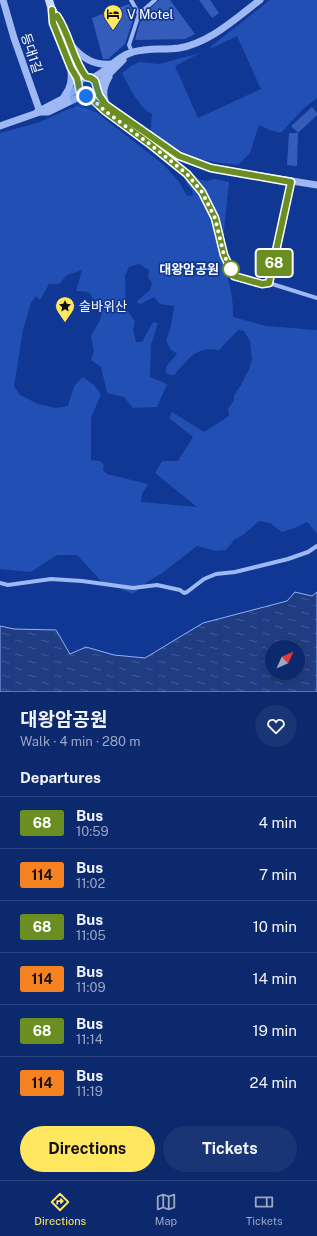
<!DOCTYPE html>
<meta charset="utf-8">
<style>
:root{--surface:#0c296e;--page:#1a3576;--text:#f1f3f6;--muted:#9aa6c2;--line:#2c4581;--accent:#ffe85f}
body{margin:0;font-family:"Public Sans","Noto Sans KR",sans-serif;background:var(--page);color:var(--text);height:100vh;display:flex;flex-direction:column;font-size:15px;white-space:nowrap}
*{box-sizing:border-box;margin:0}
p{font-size:13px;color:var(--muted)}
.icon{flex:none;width:22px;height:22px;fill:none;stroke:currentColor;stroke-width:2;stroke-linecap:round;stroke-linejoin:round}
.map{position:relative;height:692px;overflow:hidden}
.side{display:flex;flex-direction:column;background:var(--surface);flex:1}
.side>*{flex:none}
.badge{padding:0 8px;border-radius:3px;font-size:14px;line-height:26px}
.needle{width:26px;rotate:45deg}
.buttons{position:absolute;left:265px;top:640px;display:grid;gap:8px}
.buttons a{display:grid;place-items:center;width:40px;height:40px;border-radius:50%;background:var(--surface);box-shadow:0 2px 6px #0003,0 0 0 1px var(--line);font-size:20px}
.you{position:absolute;width:20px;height:20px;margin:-10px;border:3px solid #fff;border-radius:50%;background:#1a73e8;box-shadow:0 0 0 6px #1a73e833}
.map>.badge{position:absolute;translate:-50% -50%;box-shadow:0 0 0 2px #fff}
h2{padding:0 20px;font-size:15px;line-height:36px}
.round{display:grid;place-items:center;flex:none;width:42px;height:42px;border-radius:21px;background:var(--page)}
.overview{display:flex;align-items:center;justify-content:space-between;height:68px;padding:0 20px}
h1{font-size:19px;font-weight:700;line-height:30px}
.cta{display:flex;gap:8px;margin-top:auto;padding:8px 20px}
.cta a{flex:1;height:46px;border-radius:24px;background:var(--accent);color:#111;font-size:16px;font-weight:700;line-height:46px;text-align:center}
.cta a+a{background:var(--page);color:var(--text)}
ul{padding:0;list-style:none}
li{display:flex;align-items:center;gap:12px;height:52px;padding:0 20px;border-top:1px solid var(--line)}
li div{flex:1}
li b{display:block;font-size:15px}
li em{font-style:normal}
li .badge{min-width:44px;font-weight:700;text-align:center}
.tabs{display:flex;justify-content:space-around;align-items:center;height:56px;border-top:1px solid var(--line);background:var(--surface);font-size:11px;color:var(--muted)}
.tabs a{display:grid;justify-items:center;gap:2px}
.tabs .selected{color:var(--accent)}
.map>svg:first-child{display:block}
.green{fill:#224fb3;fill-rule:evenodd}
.water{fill:url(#water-ripples);stroke:#8fb0f7;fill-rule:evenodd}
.building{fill:#345dbb}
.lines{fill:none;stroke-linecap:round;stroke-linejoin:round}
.minor{stroke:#9db8f3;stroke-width:4}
.tertiary{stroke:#9db8f3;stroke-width:7}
.secondary{stroke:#cddafd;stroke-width:8}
.line-casing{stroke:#fff;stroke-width:9}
.line{stroke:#6b8e23;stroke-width:6}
.walk{stroke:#fff;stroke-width:4;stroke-dasharray:0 7.2}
.stop-dot{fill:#fff;stroke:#6b8e23;stroke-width:2}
.labels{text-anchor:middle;stroke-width:3.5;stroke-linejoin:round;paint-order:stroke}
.poi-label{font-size:13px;fill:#fff;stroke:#103793;text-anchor:start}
.street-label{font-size:13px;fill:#fff;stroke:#103793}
.stop-label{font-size:13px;font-weight:bold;fill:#fff;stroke:#103793;text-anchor:end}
</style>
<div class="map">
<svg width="317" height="692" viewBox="0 0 317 692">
<defs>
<pattern id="water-ripples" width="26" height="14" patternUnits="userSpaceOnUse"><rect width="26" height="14" fill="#203c82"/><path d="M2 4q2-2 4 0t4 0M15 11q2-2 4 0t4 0" fill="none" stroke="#415995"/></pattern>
</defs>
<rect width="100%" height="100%" fill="#103793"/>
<g class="green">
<path d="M270 0H317V98L304 108 281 133 270 130 259 125 250 153 238 165C214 162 190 159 168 148 162 145 156 140 150 135L152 114C140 109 128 85 122 73L131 66 139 62 159 64 200 53 175 66 198 118 261 89 237 36 212 48 210 47Z"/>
<path d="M78 106 96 112 164 165 180 183 187 196 193 195 192 190 186 183 187 180 191 178 207 181 215 179 229 182 223 241 218 245C225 269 234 292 233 317L266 326 317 330V533L307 522 297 527 282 532 270 523 259 521 243 535 234 540 226 550 217 551 197 546 161 574 147 582 133 594 101 581 77 555H57L31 572 0 569V133L37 123 69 109ZM139 264 149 270 148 277 152 283 150 290 137 301 139 305 154 297 160 304 174 306 171 326 166 341 171 350 177 353C173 361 163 364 167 374L174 375C189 359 195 346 219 350L238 330 244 331 250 341 252 359 249 369 241 385 234 395V400L228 409 229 416 204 432 172 412 169 418 193 437 178 461H162L155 473 197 507 141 502 142 494 148 484 107 474 103 470 104 465 100 461 91 460V418L101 394 94 385 83 377 74 386 68 406 56 408 38 404 20 395 14 386 23 330 31 303 36 296 40 300 49 284H59L67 275 82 270 76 291 89 292 93 299 104 305 100 320 91 336 94 351 91 360 101 367 107 393 124 397 133 408 157 407 167 384 150 377 151 345 158 323 153 322 142 342H136L133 330 135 321 126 309 125 276 129 267Z"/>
</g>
<path class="water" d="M295 592 312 596 317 592V692H0V626L14 629 56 630 70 654 86 647 114 655 145 658 203 623 287 601ZM272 647H298V673H272Z"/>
<g class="building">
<polygon points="159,0 170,0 195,34 185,39 136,40 135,39 142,16"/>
<polygon points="199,0 210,0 219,13 212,18"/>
<polygon points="129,4 135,14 125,44 108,59 103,59 92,18"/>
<polygon points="312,107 317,113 317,115 298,133 291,126"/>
<polygon points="289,133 298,133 297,166 287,165"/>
</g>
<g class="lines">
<g class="minor">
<polyline points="131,0 139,14"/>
<polyline points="132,52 129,45 139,14 155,0"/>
<polyline points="269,283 317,298"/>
<polyline points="0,583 8,585 51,579 82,581 133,588 157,585 180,590 184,593 187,592 204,579 216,574 235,572 288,559 308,552 317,546"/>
</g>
<g class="tertiary">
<polyline points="3,0 14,38 40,112"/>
<polyline points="52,10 53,23 71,68 79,84"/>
<polyline points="53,10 61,23 75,60 86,77"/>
<path d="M72 46C82 58 94 66 111 64"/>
<circle cx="88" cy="87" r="10"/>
<path d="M92 78C107 72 117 56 133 52 147 48 164 50 179 48 210 43 236 18 260 0"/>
<polyline points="97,86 123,60"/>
<polyline points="97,91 100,98 106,105 179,156 211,168 317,185"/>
<path d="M65 95C71 87 72 80 71 70"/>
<polyline points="89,96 105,111 163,154 187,174 202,192 215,218 224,255 234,277 262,284 269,283 291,182"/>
<path d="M105 101C102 92 104 85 109 77"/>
<polyline points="37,112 62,99 78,88"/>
<polyline points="0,126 40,112 48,112 83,95"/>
</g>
<polyline class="secondary" points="49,0 52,10"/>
</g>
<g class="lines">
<g class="line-casing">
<path id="line" d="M52 10 53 23 71 68 77 78 80 92 83 95 89 96 105 111 151 145 187 174 202 192 215 218 224 255 234 276 262 284 269 283 291 182 211 168 179 156 106 105 99 95 95 81 91 78 86 77C72 59 70 35 57 16"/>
</g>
<use href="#line" class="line"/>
<polyline class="walk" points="86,96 89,96 105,111 151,145 187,174 202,192 215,218 224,255 231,269"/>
</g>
<defs>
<g id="hotel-pin" transform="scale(1)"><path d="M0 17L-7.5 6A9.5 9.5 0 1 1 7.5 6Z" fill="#ffe85f" stroke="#103793"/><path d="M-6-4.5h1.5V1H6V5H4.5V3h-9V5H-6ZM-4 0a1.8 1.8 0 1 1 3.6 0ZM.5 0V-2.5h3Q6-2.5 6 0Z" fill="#111"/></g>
<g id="sight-pin" transform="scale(1)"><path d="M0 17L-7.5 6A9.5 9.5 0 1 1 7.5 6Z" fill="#ffe85f" stroke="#103793"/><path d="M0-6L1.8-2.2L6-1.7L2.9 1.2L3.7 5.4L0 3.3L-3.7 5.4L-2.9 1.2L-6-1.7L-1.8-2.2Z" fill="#111"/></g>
</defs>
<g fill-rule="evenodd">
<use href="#hotel-pin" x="113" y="14"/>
<use href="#sight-pin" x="65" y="306"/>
</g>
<circle class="stop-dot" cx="231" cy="269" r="8"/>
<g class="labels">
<g class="poi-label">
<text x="127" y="19">V Motel</text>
<text x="79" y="311">술바위산</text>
</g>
<g class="street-label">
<text transform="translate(32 53) rotate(72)" y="5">등대1길</text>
</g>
<g class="stop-label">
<text x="219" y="274">대왕암공원</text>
</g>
</g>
</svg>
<div class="buttons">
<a><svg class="needle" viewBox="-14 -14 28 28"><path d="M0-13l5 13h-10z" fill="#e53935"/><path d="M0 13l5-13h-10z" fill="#9aa6c2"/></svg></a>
</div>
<div class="you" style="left:86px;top:96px"></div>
<b class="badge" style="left:274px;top:263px;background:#6b8e23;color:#fff">68</b>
</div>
<section class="side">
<div class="overview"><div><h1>대왕암공원</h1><p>Walk · 4 min · 280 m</p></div><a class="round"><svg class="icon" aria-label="heart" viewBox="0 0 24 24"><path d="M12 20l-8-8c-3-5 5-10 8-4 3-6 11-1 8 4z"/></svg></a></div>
<h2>Departures</h2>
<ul>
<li><span class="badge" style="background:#6b8e23;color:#fff">68</span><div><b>Bus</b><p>10:59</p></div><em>4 min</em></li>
<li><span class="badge" style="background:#f58220;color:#111">114</span><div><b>Bus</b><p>11:02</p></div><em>7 min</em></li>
<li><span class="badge" style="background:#6b8e23;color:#fff">68</span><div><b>Bus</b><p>11:05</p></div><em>10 min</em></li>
<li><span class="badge" style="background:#f58220;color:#111">114</span><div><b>Bus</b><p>11:09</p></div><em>14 min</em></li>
<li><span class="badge" style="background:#6b8e23;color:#fff">68</span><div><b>Bus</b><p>11:14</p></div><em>19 min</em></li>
<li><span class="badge" style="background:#f58220;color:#111">114</span><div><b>Bus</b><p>11:19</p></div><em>24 min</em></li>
</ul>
<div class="cta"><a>Directions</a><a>Tickets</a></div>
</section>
<nav class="tabs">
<a class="selected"><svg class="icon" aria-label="directions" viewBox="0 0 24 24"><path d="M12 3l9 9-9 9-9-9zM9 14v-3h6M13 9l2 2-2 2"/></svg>Directions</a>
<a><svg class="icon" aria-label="map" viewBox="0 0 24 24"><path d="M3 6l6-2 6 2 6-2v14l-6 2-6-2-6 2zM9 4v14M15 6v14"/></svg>Map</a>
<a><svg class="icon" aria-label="tickets" viewBox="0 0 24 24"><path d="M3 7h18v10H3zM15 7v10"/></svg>Tickets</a>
</nav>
